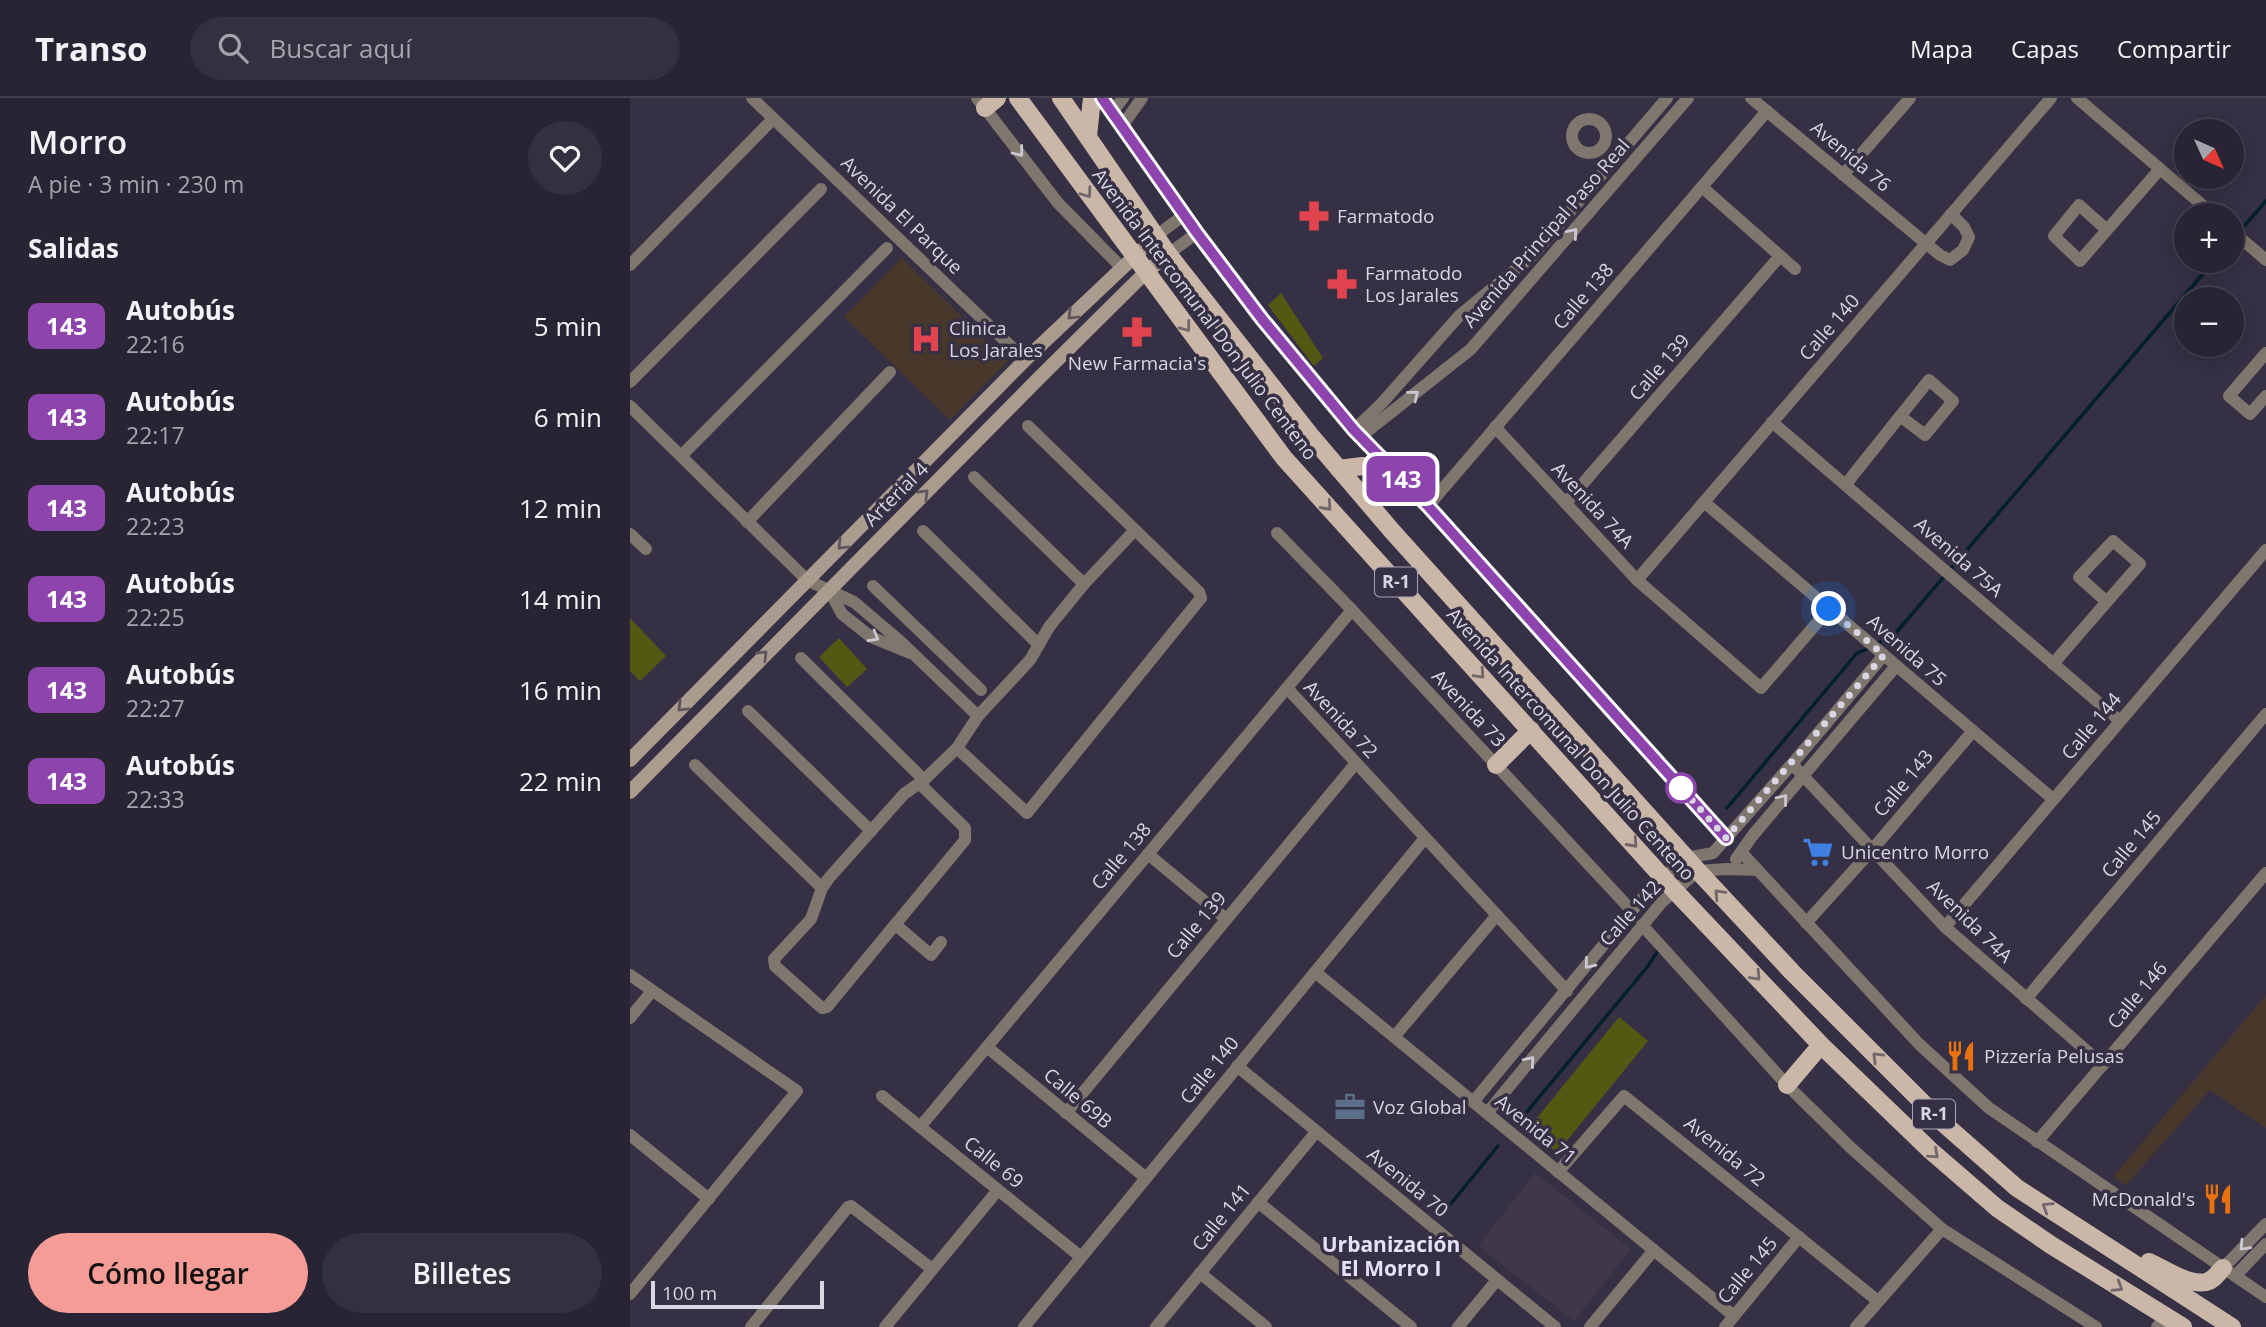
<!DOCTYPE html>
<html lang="es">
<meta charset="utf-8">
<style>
:root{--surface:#282434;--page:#343040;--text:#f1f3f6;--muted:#a5a4ac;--line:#44414f;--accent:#f59c96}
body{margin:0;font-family:"Open Sans",sans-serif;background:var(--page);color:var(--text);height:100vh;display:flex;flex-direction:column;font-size:26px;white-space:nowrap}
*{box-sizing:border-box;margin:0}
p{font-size:23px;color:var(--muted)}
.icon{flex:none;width:38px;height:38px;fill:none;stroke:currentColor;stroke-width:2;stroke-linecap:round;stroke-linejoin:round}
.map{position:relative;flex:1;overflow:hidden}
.drawer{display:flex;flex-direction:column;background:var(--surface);width:630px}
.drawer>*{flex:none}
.badge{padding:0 14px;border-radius:10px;font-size:24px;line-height:46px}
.needle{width:46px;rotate:135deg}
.fabs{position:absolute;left:1544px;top:21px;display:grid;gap:14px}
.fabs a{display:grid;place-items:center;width:70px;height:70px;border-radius:50%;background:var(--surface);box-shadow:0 4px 18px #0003,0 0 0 2px var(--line);font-size:35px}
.scale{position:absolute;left:21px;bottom:18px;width:173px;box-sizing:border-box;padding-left:7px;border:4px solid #d9d6e3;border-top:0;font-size:19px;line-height:24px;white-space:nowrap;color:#d9d6e3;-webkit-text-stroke:5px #363045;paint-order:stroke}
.you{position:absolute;width:35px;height:35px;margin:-18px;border:5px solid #fff;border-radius:50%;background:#1a73e8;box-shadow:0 0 0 10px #1a73e833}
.map>.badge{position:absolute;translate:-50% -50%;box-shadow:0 0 0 4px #fff}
h2{padding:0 28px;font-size:26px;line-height:63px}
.round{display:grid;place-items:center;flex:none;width:74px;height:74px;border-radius:37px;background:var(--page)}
.summary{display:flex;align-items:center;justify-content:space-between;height:119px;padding:0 28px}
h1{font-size:33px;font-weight:600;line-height:52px}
.cta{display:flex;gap:14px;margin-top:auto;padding:14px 28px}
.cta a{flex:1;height:80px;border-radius:42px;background:var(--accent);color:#111;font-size:28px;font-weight:600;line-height:80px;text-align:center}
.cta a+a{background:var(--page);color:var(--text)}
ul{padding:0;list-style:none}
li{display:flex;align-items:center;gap:21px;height:91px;padding:0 28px}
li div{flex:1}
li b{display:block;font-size:26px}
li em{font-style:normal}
li .badge{min-width:77px;font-weight:700;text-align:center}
header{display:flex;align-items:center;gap:42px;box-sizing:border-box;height:98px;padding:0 35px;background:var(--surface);border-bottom:2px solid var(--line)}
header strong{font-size:33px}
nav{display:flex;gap:38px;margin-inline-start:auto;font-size:24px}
.search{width:490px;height:63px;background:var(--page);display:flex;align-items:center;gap:18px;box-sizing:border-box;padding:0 24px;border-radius:38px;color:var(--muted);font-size:26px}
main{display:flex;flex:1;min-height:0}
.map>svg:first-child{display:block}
.education{fill:#3f3848}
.medical{fill:#47382b}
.green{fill:#535813}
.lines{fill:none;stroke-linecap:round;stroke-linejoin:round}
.stream{stroke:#031f2e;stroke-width:3.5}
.street{stroke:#7f766e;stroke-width:12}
.secondary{stroke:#a99b8e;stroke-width:14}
.primary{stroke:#cab7a7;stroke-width:18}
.oneway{stroke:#ccc8d1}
.oneway2{stroke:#71666c}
.oneway3{stroke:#5e555f}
.line-casing{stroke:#fff;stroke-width:16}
.line{stroke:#8e44ad;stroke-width:10}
.walk{stroke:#d9d6e3;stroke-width:7;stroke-dasharray:0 12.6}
.stop-dot{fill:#fff;stroke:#8e44ad;stroke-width:3.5}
.labels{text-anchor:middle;stroke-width:7;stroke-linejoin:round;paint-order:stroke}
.shield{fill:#363045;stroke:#a8a4b4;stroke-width:2}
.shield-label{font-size:18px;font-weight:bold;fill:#d9d6e3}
.street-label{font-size:19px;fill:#d9d6e3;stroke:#363045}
.poi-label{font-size:19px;fill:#d9d6e3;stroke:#363045;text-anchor:start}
.neighbourhood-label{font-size:21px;font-weight:bold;fill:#e6e0fa;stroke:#363045}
</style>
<header>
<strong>Transo</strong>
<div class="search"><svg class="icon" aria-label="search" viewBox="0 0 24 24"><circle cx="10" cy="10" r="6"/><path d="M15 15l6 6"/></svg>Buscar aquí</div>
<nav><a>Mapa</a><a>Capas</a><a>Compartir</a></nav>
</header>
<main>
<section class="drawer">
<div class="summary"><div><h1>Morro</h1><p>A pie · 3 min · 230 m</p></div><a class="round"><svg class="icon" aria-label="heart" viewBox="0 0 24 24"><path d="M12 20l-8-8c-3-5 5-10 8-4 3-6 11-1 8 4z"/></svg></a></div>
<h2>Salidas</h2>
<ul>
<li><span class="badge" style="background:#8e44ad;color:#fff">143</span><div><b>Autobús</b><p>22:16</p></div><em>5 min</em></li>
<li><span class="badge" style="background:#8e44ad;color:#fff">143</span><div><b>Autobús</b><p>22:17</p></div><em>6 min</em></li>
<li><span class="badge" style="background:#8e44ad;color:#fff">143</span><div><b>Autobús</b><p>22:23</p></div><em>12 min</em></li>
<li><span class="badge" style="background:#8e44ad;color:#fff">143</span><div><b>Autobús</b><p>22:25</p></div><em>14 min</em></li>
<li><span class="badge" style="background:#8e44ad;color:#fff">143</span><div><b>Autobús</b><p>22:27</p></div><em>16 min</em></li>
<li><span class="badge" style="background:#8e44ad;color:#fff">143</span><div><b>Autobús</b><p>22:33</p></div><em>22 min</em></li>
</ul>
<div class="cta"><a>Cómo llegar</a><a>Billetes</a></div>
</section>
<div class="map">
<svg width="1636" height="1229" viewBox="0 0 1636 1229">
<rect width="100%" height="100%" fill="#363045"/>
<polygon class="education" points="905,1075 1001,1151 944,1223 848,1148"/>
<g class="medical">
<polygon points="272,160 378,263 320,322 214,219"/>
<polygon points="1636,897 1636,1030 1580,992 1496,1087 1483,1079"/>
</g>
<g class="green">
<polygon points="651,195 693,260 684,268 638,207"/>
<polygon points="0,520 36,558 10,583 0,573"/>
<polygon points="209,540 237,571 217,589 189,559"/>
<polygon points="989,919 1018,943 927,1055 898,1031"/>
</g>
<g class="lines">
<g class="stream">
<polyline points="1610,133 1636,103"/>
<polyline points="1246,546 1264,537 1584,163"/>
<polyline points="1097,710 1227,555 1239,550"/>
<polyline points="891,1021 1018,868 1028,852"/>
<polyline points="810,1119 868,1048"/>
</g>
<g class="street">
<polyline points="122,0 395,262"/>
<polyline points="347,0 428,105 491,169"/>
<polyline points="472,0 567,135 632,221 724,332 798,408 1096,740"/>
<polyline points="1121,0 1310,157 1320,162 1333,152 1339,139 1334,129 1321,116"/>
<polyline points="1447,0 1584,117"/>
<polyline points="482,14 493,0"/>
<circle cx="959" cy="38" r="17"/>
<polyline points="492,28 512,0"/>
<polyline points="1213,77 1280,0"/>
<polyline points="1072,89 1165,171"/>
<polyline points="1477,132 1449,107 1424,138 1450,163 1530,71"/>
<polyline points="1601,132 1636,162"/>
<polyline points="526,138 554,117"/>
<polyline points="538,156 567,135"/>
<polyline points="0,167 143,21"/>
<polyline points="1636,255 1599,298 1620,316 1636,298"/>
<polyline points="0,284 191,91"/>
<polyline points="0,308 177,482 224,504 270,543 348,618"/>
<polyline points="1142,324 1490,623"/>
<polyline points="865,329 1007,482 1131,590 1199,511"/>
<polyline points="724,332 752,305 829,218 903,157 1037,0"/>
<polyline points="730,339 841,251 1058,0"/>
<polyline points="51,358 257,150"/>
<polyline points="344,379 454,486"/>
<polyline points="1216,386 1299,282 1323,303 1295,337 1270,318"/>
<polyline points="1074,404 1423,701"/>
<polyline points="936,405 1150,158"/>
<polyline points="798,408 1137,13"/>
<polyline points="117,424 260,274"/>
<polyline points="293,433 409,547"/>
<polyline points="647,435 722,512 1002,813"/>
<polyline points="0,436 16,451"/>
<polyline points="1007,482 1421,0"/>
<polyline points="243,488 351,592"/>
<polyline points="199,492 212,516 241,539 280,555"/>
<polyline points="171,560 294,682"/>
<path d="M1423 566C1452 532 1481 499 1510 466L1483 443 1449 479 1477 504"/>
<polyline points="657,590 937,893"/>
<polyline points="118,613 241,733"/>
<polyline points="327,650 397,715 571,500 569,494 398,328"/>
<polyline points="1162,666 1315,829 1473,967"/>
<polyline points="65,667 192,790"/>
<polyline points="289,685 335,730 335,742 197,909 192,910 145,868 144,861 181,821 192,790 199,780 274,696 294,682 327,650 348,618 400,562 419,529 454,486 505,432"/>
<polyline points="1112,755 1289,946 1359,1010 1636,1199"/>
<polyline points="518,756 596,821"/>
<polyline points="1106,761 1123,737 1266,568"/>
<polyline points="1176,825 1242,752 1343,633"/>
<polyline points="266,827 301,857 311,844"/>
<polyline points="1012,827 1157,987 1220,1049 1312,1131 1466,1229"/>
<polyline points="1315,829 1636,452"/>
<polyline points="685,874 1104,1218"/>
<polyline points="0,877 167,993 0,1196"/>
<polyline points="1396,901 1636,616"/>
<polyline points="0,920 22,893"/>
<polyline points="764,939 867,817"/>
<polyline points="357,949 516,1080"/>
<polyline points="607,968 925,1229"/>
<polyline points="252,998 451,1159"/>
<polyline points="843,1004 1020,791 1056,760 1083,755 1162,666 1254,557"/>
<polyline points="436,1015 726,665"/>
<polyline points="857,1015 1032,804 1068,773 1096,771 1127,772"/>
<polyline points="290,1029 722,512"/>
<polyline points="0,1037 79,1101"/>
<polyline points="1407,1044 1636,775"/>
<polyline points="928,1074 994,998 1248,1203"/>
<polyline points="628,1104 781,1229"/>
<polyline points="1593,1170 1636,1126"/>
<polyline points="570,1175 636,1229"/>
<polyline points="1605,1178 1636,1146"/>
<polyline points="121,1229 218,1109 221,1108 302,1171"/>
<polyline points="255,1229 368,1092"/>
<polyline points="394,1229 795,740"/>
<polyline points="526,1229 686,1034"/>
<polyline points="828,1229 867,1182"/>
<polyline points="960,1229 1024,1152"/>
<polyline points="1095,1229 1169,1139"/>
<polyline points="1226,1229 1312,1131"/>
<polyline points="1527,1229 1536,1218"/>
</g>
<g class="secondary">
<polyline points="0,662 395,262 526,138"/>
<polyline points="0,694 411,278 515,175 538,156"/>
</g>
<g class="primary">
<polyline points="388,0 654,360 1045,793 1191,947 1301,1053 1367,1110 1421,1147 1553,1229"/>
<polyline points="431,0 538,156 681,338 762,433 1068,773 1162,874 1312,1024 1387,1090 1602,1229"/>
<polyline points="355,10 367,0"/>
<polyline points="458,38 462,0"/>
<polyline points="709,371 732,368 761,370"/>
<polyline points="866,667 901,632"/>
<polyline points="1157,987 1191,947"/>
<path d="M1519 1164C1535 1171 1558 1188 1576 1184 1584 1182 1588 1175 1593 1170"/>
</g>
</g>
<defs><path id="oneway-chevron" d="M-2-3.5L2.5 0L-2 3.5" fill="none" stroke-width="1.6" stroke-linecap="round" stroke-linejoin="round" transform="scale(1.75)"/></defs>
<g class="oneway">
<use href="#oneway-chevron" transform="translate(389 54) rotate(52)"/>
<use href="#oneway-chevron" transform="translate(943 135) rotate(-49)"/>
<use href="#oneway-chevron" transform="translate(784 297) rotate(-39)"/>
<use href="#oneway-chevron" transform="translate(244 539) rotate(30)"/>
<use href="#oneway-chevron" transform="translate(1153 701) rotate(-50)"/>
<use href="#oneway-chevron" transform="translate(959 866) rotate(129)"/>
<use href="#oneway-chevron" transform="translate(900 963) rotate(-50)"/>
<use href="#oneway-chevron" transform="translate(1614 1148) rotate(134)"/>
</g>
<g class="oneway2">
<use href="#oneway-chevron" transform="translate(457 95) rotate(54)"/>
<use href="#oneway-chevron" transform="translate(556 229) rotate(53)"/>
<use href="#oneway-chevron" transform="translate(697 408) rotate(48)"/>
<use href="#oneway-chevron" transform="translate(850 576) rotate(47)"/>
<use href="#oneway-chevron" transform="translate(1003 745) rotate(48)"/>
<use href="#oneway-chevron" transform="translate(1089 796) rotate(-133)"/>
<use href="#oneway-chevron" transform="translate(1126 878) rotate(47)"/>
<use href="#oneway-chevron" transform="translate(1247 959) rotate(-135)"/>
<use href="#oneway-chevron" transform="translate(1304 1056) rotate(42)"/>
<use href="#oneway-chevron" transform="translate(1417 1109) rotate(-148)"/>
<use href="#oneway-chevron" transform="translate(1488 1189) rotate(32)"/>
</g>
<g class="oneway3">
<use href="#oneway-chevron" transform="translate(442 217) rotate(136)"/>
<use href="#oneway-chevron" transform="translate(294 396) rotate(-45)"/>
<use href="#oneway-chevron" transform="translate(212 447) rotate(135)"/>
<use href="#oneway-chevron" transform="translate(133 557) rotate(-45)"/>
<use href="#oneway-chevron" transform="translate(52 609) rotate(135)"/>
</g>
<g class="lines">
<g class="line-casing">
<polyline id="line" points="472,0 567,135 632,221 724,332 798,408 1096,740"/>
</g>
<use href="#line" class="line"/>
<polyline class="walk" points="1051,690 1044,682 1096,740 1254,557 1199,511"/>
</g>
<defs>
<g id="pharmacy-bare" transform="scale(2.415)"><path d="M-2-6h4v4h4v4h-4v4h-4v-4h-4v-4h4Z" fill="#e0444e" stroke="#363045" stroke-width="2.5" paint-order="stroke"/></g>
<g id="hospital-bare" transform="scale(2.415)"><path d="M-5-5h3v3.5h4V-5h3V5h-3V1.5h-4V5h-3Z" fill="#e0444e" stroke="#363045" stroke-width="2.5" paint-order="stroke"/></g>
<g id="supermarket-bare" transform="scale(2.415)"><path d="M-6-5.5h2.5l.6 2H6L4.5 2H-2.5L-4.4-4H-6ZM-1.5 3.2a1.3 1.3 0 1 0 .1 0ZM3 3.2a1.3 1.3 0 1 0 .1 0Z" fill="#3f7fe0" stroke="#363045" stroke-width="2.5" paint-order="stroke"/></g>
<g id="restaurant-bare" transform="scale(2.415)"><path d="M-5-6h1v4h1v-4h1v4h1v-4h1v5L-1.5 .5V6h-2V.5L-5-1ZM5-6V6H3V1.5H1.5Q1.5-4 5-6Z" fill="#e8710a" stroke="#363045" stroke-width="2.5" paint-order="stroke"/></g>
<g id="office-bare" transform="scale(2.415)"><path d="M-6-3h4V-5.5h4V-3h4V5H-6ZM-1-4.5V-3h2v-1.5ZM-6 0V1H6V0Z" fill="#5c6f8a" stroke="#363045" stroke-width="2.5" paint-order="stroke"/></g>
</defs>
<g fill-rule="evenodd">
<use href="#pharmacy-bare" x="684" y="118"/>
<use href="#pharmacy-bare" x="712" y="186"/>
<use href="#pharmacy-bare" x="507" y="234"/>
<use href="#hospital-bare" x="296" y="241"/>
<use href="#supermarket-bare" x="1188" y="754"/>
<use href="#restaurant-bare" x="1331" y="958"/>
<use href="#office-bare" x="720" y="1009"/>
<use href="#restaurant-bare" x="1588" y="1101"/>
</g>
<circle class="stop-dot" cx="1051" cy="690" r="14"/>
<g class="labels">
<g class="shield">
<rect x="745" y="469.5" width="42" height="29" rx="5"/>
<rect x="1283" y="1001.5" width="42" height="29" rx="5"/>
</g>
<g class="shield-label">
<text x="766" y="490">R-1</text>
<text x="1304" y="1022">R-1</text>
</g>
<g class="street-label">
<text transform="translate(1221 58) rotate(40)" y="7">Avenida 76</text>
<text transform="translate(272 117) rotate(44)" y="7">Avenida El Parque</text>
<text transform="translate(916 135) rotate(-49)" y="7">Avenida Principal Paso Real</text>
<text transform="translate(953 198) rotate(-49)" y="7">Calle 138</text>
<text transform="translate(575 216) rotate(53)" y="7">Avenida Intercomunal Don Julio Centeno</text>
<text transform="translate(1199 229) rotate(-49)" y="7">Calle 140</text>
<text transform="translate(1029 269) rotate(-49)" y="7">Calle 139</text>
<text transform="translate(266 396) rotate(-45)" y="7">Arterial 4</text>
<text transform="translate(963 407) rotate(47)" y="7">Avenida 74A</text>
<text transform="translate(1329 459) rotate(41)" y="7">Avenida 75A</text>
<text transform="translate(1277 552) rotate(41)" y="7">Avenida 75</text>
<text transform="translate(839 610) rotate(47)" y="7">Avenida 73</text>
<text transform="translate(711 621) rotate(47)" y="7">Avenida 72</text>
<text transform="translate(1461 628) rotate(-50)" y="7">Calle 144</text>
<text transform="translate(941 646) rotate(48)" y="7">Avenida Intercomunal Don Julio Centeno</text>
<text transform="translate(1273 685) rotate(-50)" y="7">Calle 143</text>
<text transform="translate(1501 746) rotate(-50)" y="7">Calle 145</text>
<text transform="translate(491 758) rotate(-50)" y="7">Calle 138</text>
<text transform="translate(1000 815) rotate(-48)" y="7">Calle 142</text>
<text transform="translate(1340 823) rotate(44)" y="7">Avenida 74A</text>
<text transform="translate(566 827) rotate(-50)" y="7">Calle 139</text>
<text transform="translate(1507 897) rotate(-50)" y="7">Calle 146</text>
<text transform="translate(579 972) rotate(-51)" y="7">Calle 140</text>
<text transform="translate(448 1000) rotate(40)" y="7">Calle 69B</text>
<text transform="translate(906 1031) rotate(39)" y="7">Avenida 71</text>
<text transform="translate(1095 1053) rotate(39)" y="7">Avenida 72</text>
<text transform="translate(364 1064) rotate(39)" y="7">Calle 69</text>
<text transform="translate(778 1084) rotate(39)" y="7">Avenida 70</text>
<text transform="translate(591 1119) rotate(-51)" y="7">Calle 141</text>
<text transform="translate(1117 1172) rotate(-50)" y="7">Calle 145</text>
</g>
<g class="poi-label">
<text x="707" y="125">Farmatodo</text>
<text x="735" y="182">Farmatodo<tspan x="735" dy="22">Los Jarales</tspan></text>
<text x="319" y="237">Clinica<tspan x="319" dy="22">Los Jarales</tspan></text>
<text x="507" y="272" text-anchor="middle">New Farmacia's</text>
<text x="1211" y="761">Unicentro Morro</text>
<text x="1354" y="965">Pizzería Pelusas</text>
<text x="743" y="1016">Voz Global</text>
<text x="1565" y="1108" text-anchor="end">McDonald's</text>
</g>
<g class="neighbourhood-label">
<text x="761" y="1154">Urbanización<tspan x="761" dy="24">El Morro I</tspan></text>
</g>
</g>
</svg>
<div class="fabs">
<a><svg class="needle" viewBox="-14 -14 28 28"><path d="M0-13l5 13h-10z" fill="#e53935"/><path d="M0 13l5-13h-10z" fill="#a5a4ac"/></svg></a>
<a>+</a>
<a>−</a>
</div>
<div class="scale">100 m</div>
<div class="you" style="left:1199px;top:511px"></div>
<b class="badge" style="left:771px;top:381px;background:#8e44ad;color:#fff">143</b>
</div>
</main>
